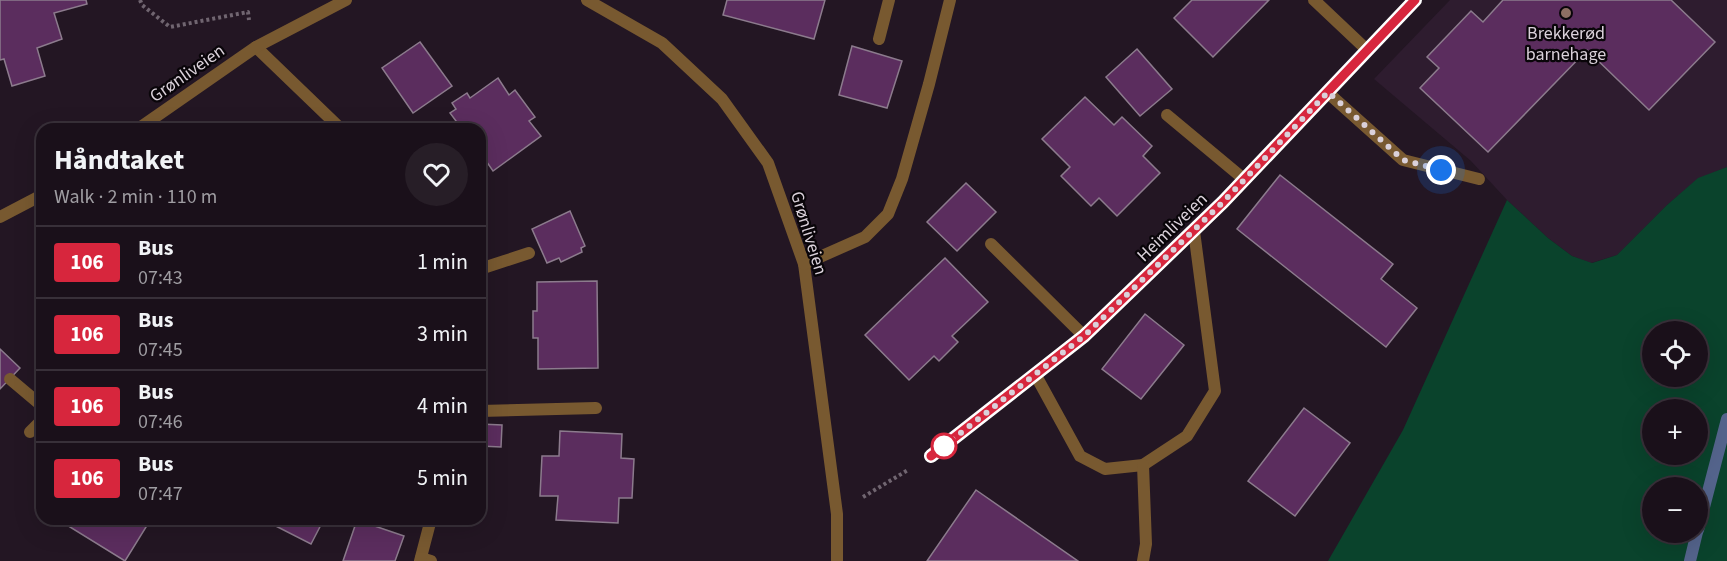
<!DOCTYPE html>
<meta charset="utf-8">
<style>
:root{--surface:#1a101a;--page:#271e27;--text:#f1f3f6;--muted:#9f9da2;--line:#383039}
body{margin:0;font-family:"Source Sans 3",sans-serif;background:var(--page);color:var(--text);height:100vh;display:flex;flex-direction:column;font-size:22px;white-space:nowrap}
*{box-sizing:border-box;margin:0}
p{font-size:20px;color:var(--muted)}
.icon{flex:none;width:33px;height:33px;fill:none;stroke:currentColor;stroke-width:2;stroke-linecap:round;stroke-linejoin:round}
.map{position:relative;flex:1;overflow:hidden}
.side{position:absolute;left:36px;top:123px;width:450px;height:402px;display:flex;flex-direction:column;background:var(--surface);border-radius:18px;box-shadow:0 6px 24px #0002,0 0 0 2px var(--line)}
.side>*{flex:none}
.badge{padding:0 12px;border-radius:4px;font-size:21px;line-height:39px}
.controls{position:absolute;left:1642px;top:321px;display:grid;gap:12px}
.controls a{display:grid;place-items:center;width:66px;height:66px;border-radius:50%;background:var(--surface);box-shadow:0 6px 24px #0002,0 0 0 2px var(--line);font-size:30px}
.you{position:absolute;width:30px;height:30px;margin:-15px;border:4px solid #fff;border-radius:50%;background:#1a73e8;box-shadow:0 0 0 9px #1a73e833}
.map>.badge{position:absolute;translate:-50% -50%;box-shadow:0 0 0 3px #fff}
.round{display:grid;place-items:center;flex:none;width:63px;height:63px;border-radius:32px;background:var(--page)}
.head{display:flex;align-items:center;justify-content:space-between;height:102px;padding:0 18px}
h1{font-size:28px;font-weight:700;line-height:45px}
ul{padding:0;list-style:none}
li{display:flex;align-items:center;gap:18px;height:72px;padding:0 18px;border-top:2px solid var(--line)}
li div{flex:1}
li b{display:block;font-size:22px}
li em{font-style:normal}
li .badge{min-width:66px;font-weight:700;text-align:center}
.map>svg:first-child{display:block}
.built{fill:#2e1c2f}
.green{fill:#0a432c;fill-rule:evenodd}
.lines{fill:none;stroke-linecap:round;stroke-linejoin:round}
.stream{stroke:#54648c;stroke-width:12}
.building{fill:#5b2d5e;stroke:#8c7b8d;stroke-width:1.5}
.path{stroke:#706570;stroke-width:4;stroke-dasharray:3 3;stroke-linecap:butt}
.service{stroke:#785930;stroke-width:12}
.minor{stroke:#785930;stroke-width:12}
.line-casing{stroke:#fff;stroke-width:14}
.line{stroke:#d7263d;stroke-width:9}
.walk{stroke:#dad1da;stroke-width:6;stroke-dasharray:0 10.8}
.education-dot{fill:#8d6e63;stroke:#090509;stroke-width:2}
.stop-dot{fill:#fff;stroke:#d7263d;stroke-width:3}
.labels{text-anchor:middle;stroke-width:4.5;stroke-linejoin:round;paint-order:stroke}
.poi-label{font-size:18px;fill:#dad1da;stroke:#090509}
.street-label{font-size:18px;fill:#dad1da;stroke:#090509}
</style>
<div class="map">
<svg width="1727" height="561" viewBox="0 0 1727 561">
<rect width="100%" height="100%" fill="#231623"/>
<polygon class="built" points="1450,0 1727,0 1727,167 1698,179 1667,205 1617,255 1591,263 1572,256 1548,238 1507,200 1471,161 1374,79"/>
<path class="green" d="M1727 167V561H1328L1403 430 1507 200 1548 238 1572 256 1592 263 1617 255 1667 205 1698 178ZM1653 332H1698V376H1653ZM1653 410H1698V454H1653ZM1653 488H1698V532H1653Z"/>
<g class="lines">
<g class="stream">
<polyline points="1698,530 1727,419"/>
<polyline points="1690,561 1697,532"/>
</g>
</g>
<g class="building">
<polygon points="0,0 86,0 87,4 54,13 62,39 37,48 45,76 12,86 4,59 0,60"/>
<polygon points="727,0 825,0 814,39 723,15"/>
<polygon points="1192,0 1269,0 1213,57 1174,18"/>
<polygon points="1503,0 1671,0 1715,42 1649,110 1587,50 1488,152 1420,88 1439,68 1427,57 1471,11 1483,22"/>
<polygon points="420,42 452,86 413,113 382,68"/>
<polygon points="852,46 902,61 887,108 839,95"/>
<polygon points="1137,49 1172,89 1140,116 1106,77"/>
<polygon points="498,78 509,95 515,90 535,117 529,121 541,136 493,171 482,155 480,156 480,129 462,129 450,113 456,109 452,103 467,93 470,98"/>
<polygon points="1085,97 1114,125 1122,117 1152,146 1143,156 1160,173 1117,216 1099,198 1091,206 1061,176 1070,167 1042,139"/>
<polygon points="1280,175 1393,264 1381,279 1417,308 1386,347 1237,229"/>
<polygon points="966,183 996,212 957,251 927,222"/>
<polygon points="570,211 585,246 581,248 582,252 561,262 559,258 547,263 532,229"/>
<polygon points="945,258 988,302 952,336 958,342 939,361 934,356 909,380 865,335"/>
<polygon points="597,281 598,368 538,369 538,338 533,338 533,311 537,311 537,282"/>
<polygon points="1145,314 1184,345 1141,399 1102,369"/>
<polygon points="0,349 20,368 0,389"/>
<polygon points="1304,408 1350,443 1295,516 1248,481"/>
<polygon points="480,424 502,425 501,447 480,446"/>
<polygon points="560,431 622,434 621,458 634,459 632,498 619,498 618,523 556,520 558,496 540,496 542,456 559,456"/>
<polygon points="976,490 1078,561 927,561"/>
<polygon points="57,519 151,519 125,561"/>
<polygon points="262,519 324,519 311,544"/>
<polygon points="357,520 404,536 395,561 343,561"/>
</g>
<g class="lines">
<g class="path">
<polyline points="140,0 142,5 170,27 248,12 249,20"/>
<polyline points="863,497 908,470"/>
</g>
<g class="service">
<polyline points="1314,0 1367,50"/>
<polyline points="879,39 889,0"/>
<polyline points="1327,92 1403,160 1479,179"/>
<polyline points="1167,115 1245,180"/>
<polyline points="991,244 1084,336"/>
<polyline points="480,269 529,253"/>
<polyline points="1035,374 1080,456 1105,469 1143,465 1187,436 1215,391 1194,231"/>
<polyline points="10,379 42,406"/>
<polyline points="480,411 596,408"/>
<polyline points="1143,465 1146,544 1143,561"/>
<polyline points="421,558 431,561"/>
</g>
<g class="minor">
<polyline points="587,0 662,43 722,99 768,163 804,264 837,514 837,561"/>
<polyline points="256,47 341,129"/>
<polyline points="138,129 256,47 346,0"/>
<polyline points="0,217 42,195"/>
<polyline points="804,264 865,237 888,214 902,179 929,84 950,0"/>
<polyline points="30,432 42,420"/>
<polyline points="931,456 1084,336 1223,203 1415,0"/>
<polyline points="420,561 431,519"/>
</g>
</g>
<g class="lines">
<g class="line-casing">
<polyline id="line" points="931,456 1084,336 1223,202 1415,0"/>
</g>
<use href="#line" class="line"/>
<polyline class="walk" points="944,446 1084,336 1223,202 1328,92 1403,160 1441,170"/>
</g>
<circle class="education-dot" cx="1566" cy="13" r="6"/>
<circle class="stop-dot" cx="944" cy="446" r="12"/>
<g class="labels">
<g class="poi-label">
<text x="1566" y="39">Brekkerød<tspan x="1566" dy="21">barnehage</tspan></text>
</g>
<g class="street-label">
<text transform="translate(187 73) rotate(-35)" y="6">Grønliveien</text>
<text transform="translate(1172 227) rotate(-44)" y="6">Heimliveien</text>
<text transform="translate(809 233) rotate(73)" y="6">Grønliveien</text>
</g>
</g>
</svg>
<div class="controls">
<a><svg class="icon" aria-label="locate" viewBox="0 0 24 24"><circle cx="12" cy="12" r="6"/><path d="M12 2v4M12 18v4M2 12h4M18 12h4"/></svg></a>
<a>+</a>
<a>−</a>
</div>
<div class="you" style="left:1441px;top:170px"></div>
<section class="side">
<div class="head"><div><h1>Håndtaket</h1><p>Walk · 2 min · 110 m</p></div><a class="round"><svg class="icon" aria-label="heart" viewBox="0 0 24 24"><path d="M12 20l-8-8c-3-5 5-10 8-4 3-6 11-1 8 4z"/></svg></a></div>
<ul>
<li><span class="badge" style="background:#d7263d;color:#fff">106</span><div><b>Bus</b><p>07:43</p></div><em>1 min</em></li>
<li><span class="badge" style="background:#d7263d;color:#fff">106</span><div><b>Bus</b><p>07:45</p></div><em>3 min</em></li>
<li><span class="badge" style="background:#d7263d;color:#fff">106</span><div><b>Bus</b><p>07:46</p></div><em>4 min</em></li>
<li><span class="badge" style="background:#d7263d;color:#fff">106</span><div><b>Bus</b><p>07:47</p></div><em>5 min</em></li>
</ul>
</section>
</div>
